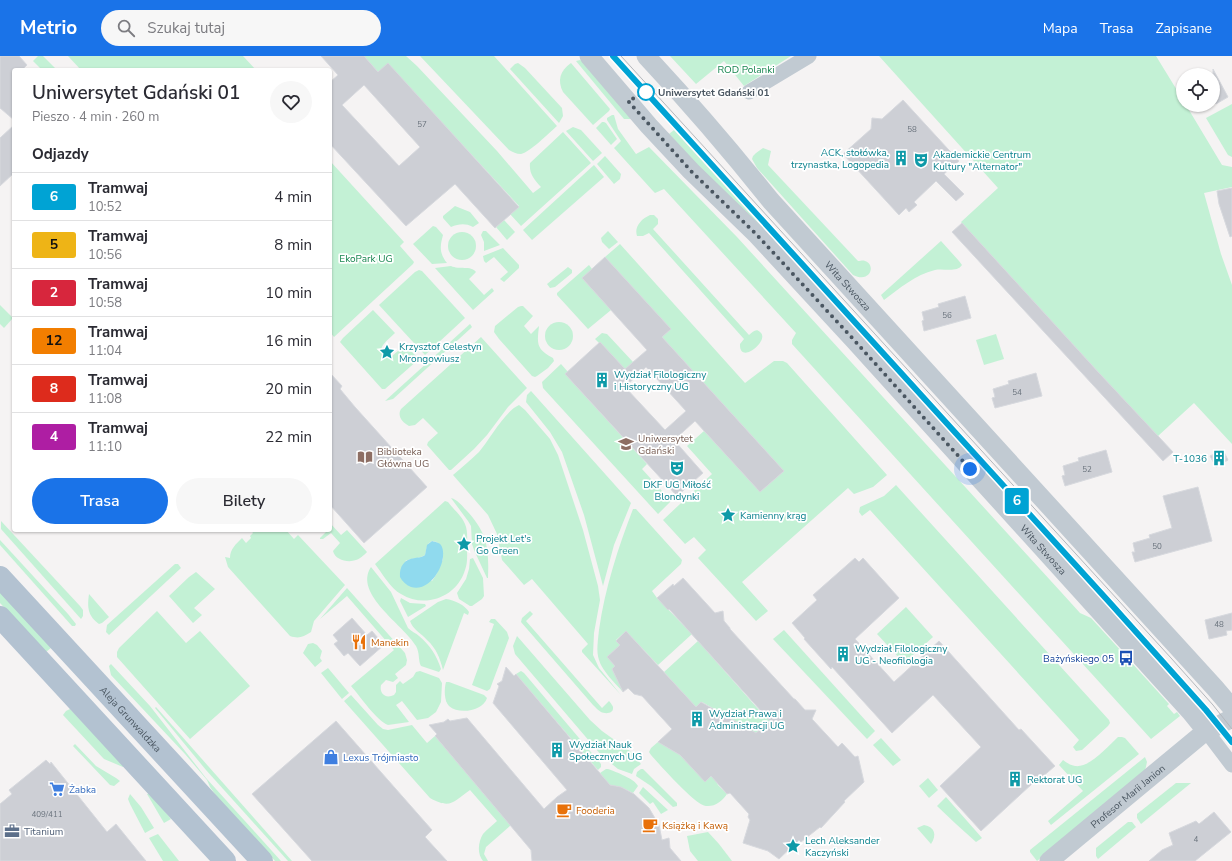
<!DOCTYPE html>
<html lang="pl">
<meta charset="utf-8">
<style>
:root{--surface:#fff;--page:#f7f7f7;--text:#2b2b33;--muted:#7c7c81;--line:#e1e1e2;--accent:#1a73e8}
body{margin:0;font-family:"Nunito Sans",sans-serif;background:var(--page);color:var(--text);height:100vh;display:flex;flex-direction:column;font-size:15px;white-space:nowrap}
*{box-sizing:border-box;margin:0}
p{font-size:13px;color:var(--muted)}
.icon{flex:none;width:22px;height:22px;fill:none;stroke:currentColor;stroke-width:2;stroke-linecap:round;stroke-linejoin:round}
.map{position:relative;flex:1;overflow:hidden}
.side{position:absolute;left:12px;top:12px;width:320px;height:464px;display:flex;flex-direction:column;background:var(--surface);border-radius:4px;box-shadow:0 1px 3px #0004}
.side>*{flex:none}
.badge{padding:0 8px;border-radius:3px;font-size:14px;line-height:26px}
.buttons{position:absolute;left:1176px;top:12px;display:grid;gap:8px}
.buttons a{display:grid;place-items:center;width:44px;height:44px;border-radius:50%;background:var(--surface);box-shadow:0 1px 3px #0004;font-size:20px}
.you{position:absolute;width:20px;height:20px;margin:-10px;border:3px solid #fff;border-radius:50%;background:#1a73e8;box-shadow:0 0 0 6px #1a73e833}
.map>.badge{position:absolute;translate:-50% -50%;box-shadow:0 0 0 2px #fff}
h2{padding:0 20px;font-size:15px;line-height:36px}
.round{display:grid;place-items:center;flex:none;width:42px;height:42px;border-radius:21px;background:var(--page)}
.summary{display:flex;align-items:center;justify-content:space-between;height:68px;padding:0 20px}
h1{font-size:19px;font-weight:600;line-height:30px}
.button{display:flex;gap:8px;margin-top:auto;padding:8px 20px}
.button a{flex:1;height:46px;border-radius:24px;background:var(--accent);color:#fff;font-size:16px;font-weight:600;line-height:46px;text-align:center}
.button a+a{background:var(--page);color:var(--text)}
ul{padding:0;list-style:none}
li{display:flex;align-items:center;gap:12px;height:48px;padding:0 20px;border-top:1px solid var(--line)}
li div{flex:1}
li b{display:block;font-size:15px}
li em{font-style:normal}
li .badge{min-width:44px;font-weight:700;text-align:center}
header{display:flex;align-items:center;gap:24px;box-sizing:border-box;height:56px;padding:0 20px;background:var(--accent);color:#fff}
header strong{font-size:19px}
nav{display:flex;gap:22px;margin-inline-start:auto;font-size:14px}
.search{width:280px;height:36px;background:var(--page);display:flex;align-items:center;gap:10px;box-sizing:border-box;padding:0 14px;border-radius:22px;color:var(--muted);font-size:15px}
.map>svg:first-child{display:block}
.green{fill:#c3f1d5;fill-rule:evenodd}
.water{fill:#90daee}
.building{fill:#cdcfd5;stroke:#d7d9de;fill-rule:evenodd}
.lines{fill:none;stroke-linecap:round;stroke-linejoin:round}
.minor{stroke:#c1cad2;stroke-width:15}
.tertiary{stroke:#c1cad2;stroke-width:19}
.primary{stroke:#b3c2d1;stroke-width:22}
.tram{stroke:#b5b8bd;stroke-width:1}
.line-casing{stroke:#fff;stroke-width:9}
.line{stroke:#00a3d4;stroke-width:6}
.walk{stroke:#4a5661;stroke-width:4;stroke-dasharray:0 7.2}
.stop-dot{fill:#fff;stroke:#00a3d4;stroke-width:2}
.labels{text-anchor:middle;stroke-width:3.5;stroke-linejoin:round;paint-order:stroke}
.number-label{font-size:8px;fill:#6b747e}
.park-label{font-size:10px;fill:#17864f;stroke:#fff}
.stop-label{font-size:10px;font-weight:bold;fill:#4a5661;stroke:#fff;text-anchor:start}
.culture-label{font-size:10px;fill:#0d838f;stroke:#fff;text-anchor:start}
.street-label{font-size:10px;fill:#4a5661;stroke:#fff}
.education-label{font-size:10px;fill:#785e54;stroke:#fff;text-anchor:start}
.food-label{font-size:10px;fill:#c56008;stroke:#fff;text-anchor:start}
.transit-label{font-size:10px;fill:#164399;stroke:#fff;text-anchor:end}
.shop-label{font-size:10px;fill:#366cbe;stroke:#fff;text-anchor:start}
.service-label{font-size:10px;fill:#4e5e75;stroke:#fff;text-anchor:start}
</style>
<header>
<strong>Metrio</strong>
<div class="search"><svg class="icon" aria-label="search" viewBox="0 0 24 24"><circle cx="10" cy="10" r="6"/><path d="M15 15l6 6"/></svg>Szukaj tutaj</div>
<nav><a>Mapa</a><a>Trasa</a><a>Zapisane</a></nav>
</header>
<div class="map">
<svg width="1232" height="805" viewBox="0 0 1232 805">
<rect width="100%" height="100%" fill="#f5f3f3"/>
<g class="green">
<polygon points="38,0 43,0 57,14 42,14 33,5"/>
<polygon points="68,0 243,0 256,14 81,14"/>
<path d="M364 0H406L417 10 497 95 533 137 541 131C534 123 529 118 530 107L563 76 591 107 521 170 510 158 519 150 388 8 378 16Z"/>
<path d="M420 0H494L557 70C550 76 529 97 521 98 516 98 513 96 509 94Z"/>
<polygon points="670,0 791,0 744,30 724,5 696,28"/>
<polygon points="879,0 1156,0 1183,44 1183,49 1186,49 1222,109 1232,111 1232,131 1204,137 1221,198 1232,229 1232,388 1194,347 1158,380 1100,318 961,166 998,132"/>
<polygon points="580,4 585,6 633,60 630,63 624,63 576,5"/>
<polygon points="518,7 525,12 562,52 563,60 559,67 510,13 515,8"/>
<path d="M571 7 610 53 609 55 593 69 563 36C557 24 560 15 571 7Z"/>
<polygon points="1232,48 1232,101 1228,99 1206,62"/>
<polygon points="612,59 614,59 618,73 636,98 649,91 737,181 1061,536 1080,557 1091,562 1123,597 1122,599 1128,606 1130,605 1169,648 1167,650 1174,658 1177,656 1180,660 1151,683 792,288 792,284 796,277 664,133 655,137 653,135 614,92 621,85 607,64 607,62"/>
<polygon points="602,66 604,66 606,67 617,83 611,89 596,72"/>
<polygon points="573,71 581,74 602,97 593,105 566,75"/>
<polygon points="674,74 1128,571 1125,574 701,114 669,78"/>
<path d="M763 92 771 95 768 109 858 205C861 205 863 204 865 205 876 208 871 228 853 219L757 112 752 103 753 100 756 97Z"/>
<polygon points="605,100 621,118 620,123 614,128 597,108"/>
<polygon points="330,105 404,186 400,190 414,206 413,208 334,281 330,276"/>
<polygon points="594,109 604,121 532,184 523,174"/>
<path d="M455 150 470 156 479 167 473 171C465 167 459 168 451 171L443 162V160Z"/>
<path d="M650 159H654L658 163V168L653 173 749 279C753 276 756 272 760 276 771 284 739 310 740 288L744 283 649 177 643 180H637C634 171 641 163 650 159Z"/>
<polygon points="504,164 515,176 507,184 496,171"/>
<path d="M433 170 436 171 443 179C440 190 439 197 447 207L432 208 413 188Z"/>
<polygon points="483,175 486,175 500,189 484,195 484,186 481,179"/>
<polygon points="608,175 618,186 609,193 602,186 601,182"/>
<circle cx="462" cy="190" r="14"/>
<path d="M941 185 959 205 962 209C957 217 943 212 935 214 915 219 900 232 884 244L881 239Z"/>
<polygon points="620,188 745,327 774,305 783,305 787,307 887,419 873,431 854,438 848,432 742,526 768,555 756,565 698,502 706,494 694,481 685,488 663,464 712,418 687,390 704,375 760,436 784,415 662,281 671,273 605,201"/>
<polygon points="503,192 519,209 519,212 504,226 500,223 508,216 494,201 486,207 484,205 483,200"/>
<polygon points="589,209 592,213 582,222 611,254 588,273 557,239 557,237"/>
<path d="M451 210C459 214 471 209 476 216L469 223 484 239 492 232 494 235 473 254 435 212Z"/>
<polygon points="568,211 572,214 572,217 555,231 550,232 547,228"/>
<polygon points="419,214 422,215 465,262 425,299 379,249 415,216"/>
<polygon points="0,249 13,262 4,272 0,268"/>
<path d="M521 250H523L533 260 524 270 531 278 539 270C537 288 536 293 553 302L554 305 548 312 537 320 535 321 532 320 499 283 494 276 495 270 518 251Z"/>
<path d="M373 254 395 277C388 284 373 294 387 301L392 300 405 289 419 303 385 333H382L340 286 343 282Z"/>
<circle cx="559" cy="280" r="14"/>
<polygon points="470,268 472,271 470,273 393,343 385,345"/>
<polygon points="602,277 607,278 633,306 625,313 600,286 599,287 595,283"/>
<polygon points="996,278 1004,303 984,309 976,284"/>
<path d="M481 281 527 332 508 351 487 379 474 393 451 414H449L427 389 428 386 438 377 423 362 415 369 409 370C402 366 397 360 401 353Z"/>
<polygon points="561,308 568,316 565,318 647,408 642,413 671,445 658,458 543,332 542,326"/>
<polygon points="531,335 631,447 614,489 603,530 584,459 562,396 550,376 526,346 527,339"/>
<path d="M519 349 525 354 550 383 558 399 583 474 598 530 600 544 594 577 593 599 599 612 621 639 582 596V594L588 588 532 523 524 529 502 504 497 478 488 459 453 419C462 411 471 404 479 396 490 383 505 355 519 349Z"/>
<polygon points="896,429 1109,664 1110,667 1108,670 1082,694 1076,695 1073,691 1079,684 870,454 862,460 859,456 860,451 884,440"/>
<path d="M451 442C458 444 462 450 467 455 488 478 489 493 488 522H487L474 494 472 488 471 470 468 465Z"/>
<path d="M445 445 448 446C453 453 462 460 465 468 468 475 467 483 467 489 467 498 468 506 465 514 457 541 425 553 401 538 391 533 382 517 375 508ZM432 485 437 486 443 503 436 519 432 525 405 505C412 502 419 503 425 499 427 493 426 488 432 485Z"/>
<path d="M633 453H636L682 504 681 508 652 535 657 542 692 578 658 609 626 575 616 584 620 589 607 601 615 610 612 613 623 636C616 628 602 615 599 604 596 595 598 584 599 574 605 532 618 492 633 453Z"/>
<polygon points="1,465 80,550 83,554 83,560 81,563 1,473"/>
<path d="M330 467 341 479 347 474 367 496C364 499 360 503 356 504 348 507 335 504 333 495L340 487 331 477 323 483H320V482L328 474H330Z"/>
<path d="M251 474H286L294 483 298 479 345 529 314 565 311 576C303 581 299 583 290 580L228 511 225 501 230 502C230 493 236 488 242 482L246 487 251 482 250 480 253 477Z"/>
<polygon points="0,484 68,558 76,568 75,570 72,570 0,489"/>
<polygon points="473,502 483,522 484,540 482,543 472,550 470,550 459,543 457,537 466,523 469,513 470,503"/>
<polygon points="175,508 178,508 181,512 109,579 106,576 107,569"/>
<path d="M371 511 391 536 408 572C412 576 416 577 419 580 430 589 437 600 441 613L439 616 421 610C418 605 420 597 416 590 404 569 353 538 371 511Z"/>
<polygon points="196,516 215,533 194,552 202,559 193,567 169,540 189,521"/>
<path d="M347 532 405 597 407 604 406 609 395 618 398 622 393 626 386 624 381 629C379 638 386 643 394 639L396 636V629L400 625 403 628 413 621 416 616 420 615 439 622 442 627 441 646 436 656 428 662 417 664 402 645 396 649 409 666 388 669C377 665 359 639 351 630L394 594 347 540 320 563Z"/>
<polygon points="0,535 52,591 46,596 0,547"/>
<path d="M89 538 109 561 102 567 99 568C88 560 87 552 89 538Z"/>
<polygon points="401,542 410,547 425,548 426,550 408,561 400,545"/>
<path d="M446 543C454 544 465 549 469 556L468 559 464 557 443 614C440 602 436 592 427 584 421 577 413 574 410 565L438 546Z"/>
<polygon points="906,551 933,581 904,607 877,578"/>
<polygon points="157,555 186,587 200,575 250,630 190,683 117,601 117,596 119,592"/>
<path d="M530 555 533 558 526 565 602 652 609 645C610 646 613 650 613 651 614 658 605 658 601 656 598 654 596 652 593 649L521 566 522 562Z"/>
<polygon points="491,563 495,563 507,576 509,582 490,633 487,635 472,629 494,568 489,566"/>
<polygon points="784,574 875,675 867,683 773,583"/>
<polygon points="517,580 590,664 602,675 630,695 641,708 634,713 632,718 618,713 602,700 515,598 513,590"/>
<polygon points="698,585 759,654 762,657 764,657 770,664 754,679 751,674 702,646 696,651 664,616"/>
<polygon points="313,587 317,589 322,595 320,602 322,605 315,611 303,597 308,588"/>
<polygon points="111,608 150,650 206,722 281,805 275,805 217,741 210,731 207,724 185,698 111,619 109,610"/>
<polygon points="328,612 349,637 342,643 321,617"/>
<polygon points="521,615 524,617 601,708 601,711 598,714 516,618"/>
<path d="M446 626H449L484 639 487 642C483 655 459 659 449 650 444 645 444 633 446 626Z"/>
<path d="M351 639 378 669 383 673 388 674 412 669 427 687 435 680 511 769 486 791 484 798 488 805H483C477 798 478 786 483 778 487 773 493 769 497 765L470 734C454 745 451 754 430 742L344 645Z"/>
<polygon points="156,651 292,805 288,805 206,714 155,652"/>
<polygon points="70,653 124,710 123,711 104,703 63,659 66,655"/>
<path d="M1118 681H1122L1125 682 1139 698 1051 769 1048 765 1083 735 1059 709 1063 704C1067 707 1070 709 1075 710 1090 712 1107 691 1118 681Z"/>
<polygon points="881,682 901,704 893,710 873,689"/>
<path d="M658 686 680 699 705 725 713 719 718 729 727 738C722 745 715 751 706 750 695 749 660 709 651 699L649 696 651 692Z"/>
<polygon points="75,688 96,710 116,722 120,725 114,730 110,729 73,690"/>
<polygon points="1145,701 1147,706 1145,715 1037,805 1030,796 1030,794"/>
<path d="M606 713H608C616 716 635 723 638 730L633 737 621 731 598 727 603 721 600 717Z"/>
<polygon points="641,713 643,713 677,747 677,750 673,751 651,730 636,720 637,716"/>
<polygon points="928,722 938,734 929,742 919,730"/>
<polygon points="1176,727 1191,727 1141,768 1137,762 1137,758"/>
<polygon points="643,731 668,754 661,758 653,746 650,748 639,737"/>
<polygon points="130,738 141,751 154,772 145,777 130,748 128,743"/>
<polygon points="147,738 149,738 159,748 171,763 164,767"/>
<polygon points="946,741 982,782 976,786 956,768 937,750"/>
<polygon points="1128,766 1132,766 1136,771 1098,803 1096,800 1096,792"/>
<path d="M924 769C935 771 937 779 931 788L917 772Z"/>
<polygon points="708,776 719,788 732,805 698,805 690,795 687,780"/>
<polygon points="158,778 179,805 163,805 149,782"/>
</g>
<path class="water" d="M432 485C436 486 441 487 442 491 448 507 430 537 411 531 406 529 402 525 400 521 399 511 404 503 415 502 419 501 421 502 425 499L427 489Z"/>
<g class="building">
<polygon points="0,0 19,0 27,9 22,14 14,14 14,64 0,52"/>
<path d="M321 0H364L378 16 388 7 519 151 495 172 455 128 406 170 330 88V26L338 19ZM364 29 420 91 399 110 342 49Z"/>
<polygon points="1213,13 1228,41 1216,48 1213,42"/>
<polygon points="903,44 959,105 944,118 964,138 956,145 936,125 914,146 917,149 909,156 906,152 899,159 843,98 871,73 872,62 882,63"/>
<polygon points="14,69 14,117 0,130 0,82"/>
<polygon points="1232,132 1232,180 1230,181 1219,148 1217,135"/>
<polygon points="962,167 1100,318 1173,396 1163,405 952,176"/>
<path d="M605 201 671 273 662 281 784 415 760 436 695 365 674 384 703 417 677 440 565 318 600 286 625 313 647 294 582 222ZM646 311 686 355 665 374 625 331Z"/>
<polygon points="965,240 971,262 924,275 922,265 924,264 922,256 939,251 938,248"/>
<polygon points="330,317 342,330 340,333 355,351 427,431 364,487 330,449"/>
<polygon points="1036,317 1042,340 995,352 992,342 995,341 993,333 1009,328 1008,325"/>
<polygon points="1106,394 1112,416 1065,430 1062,420 1065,419 1063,410 1079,405 1078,402"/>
<polygon points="1223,394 1228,404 1216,411 1210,400"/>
<polygon points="1198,431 1212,485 1135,506 1132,496 1135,496 1133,487 1150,482 1149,479 1172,472 1163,440"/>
<polygon points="855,502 859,506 863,502 899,542 855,583 894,626 939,585 1019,674 1021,673 1055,710 1034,728 1033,727 981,775 940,730 981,691 933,639 892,677 832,611 831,613 804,583 805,582 792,567 817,544 813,539"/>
<polygon points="683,522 715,557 723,555 724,565 730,572 730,573 794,643 795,643 805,654 816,654 812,663 838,691 842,687 855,701 858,700 864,726 844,745 845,746 821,772 820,771 801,786 799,784 779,803 768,795 743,787 750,764 748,761 749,758 730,737 727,738 711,720 705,726 680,699 658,686 672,673 642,640 634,638 628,632 623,636 612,613 615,610 607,601 620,589 616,585 626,575 696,651 701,646 756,677 770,665 669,553 668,554 657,542 673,528 674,530"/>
<polygon points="1232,557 1232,574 1226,575 1227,579 1209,583 1205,564"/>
<polygon points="352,562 367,579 372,575 384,589 360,610 348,597 344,600 334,588 338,585 333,579"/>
<polygon points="506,611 514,620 516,618 610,729 621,731 634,738 649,752 659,769 662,784 669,782 670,792 681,805 532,805 531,794 435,680 437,678 429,669 444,666 448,663 450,665 467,662 544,753 557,741 567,734 493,647 499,630 497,628 502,625"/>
<polygon points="336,665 432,774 425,781 447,805 312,805 252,738"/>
<polygon points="46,704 50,708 51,706 107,776 116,768 146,805 0,805 0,748 12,738 9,734"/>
<polygon points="1214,756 1231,776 1195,805 1149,805 1162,794 1173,789 1169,777 1196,765 1199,768"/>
</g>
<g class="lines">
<g class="minor">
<polyline points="749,36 809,0"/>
<polyline points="1207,676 1232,709"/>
</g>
<g class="tertiary">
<path id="s1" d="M589 0 649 70 691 115 757 179 854 284 1190 655 1207 676"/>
<path id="s2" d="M646 0C690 47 731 95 771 145L1215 632 1232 652"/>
<path id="s3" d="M1049 805 1201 679 1232 662"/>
</g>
<g class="primary">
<path id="s4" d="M0 521 262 805"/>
<polyline points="0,561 225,805"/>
</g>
<g class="tram">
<polyline points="613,0 1111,548 1206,654 1232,686"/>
<polyline points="621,0 1171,602 1213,649 1232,673"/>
</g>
</g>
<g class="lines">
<g class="line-casing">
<polyline id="line" points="613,0 1111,548 1206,654 1232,686"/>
</g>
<use href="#line" class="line"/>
<polyline class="walk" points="646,36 628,45 691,115 757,179 854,284 970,413"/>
</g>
<defs>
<g id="building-bare" transform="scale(1.2)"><path d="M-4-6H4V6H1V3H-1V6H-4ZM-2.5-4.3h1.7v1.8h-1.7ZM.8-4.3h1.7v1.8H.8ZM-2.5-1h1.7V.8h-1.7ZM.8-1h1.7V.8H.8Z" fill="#0f9aa8" stroke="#fff" stroke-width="2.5" paint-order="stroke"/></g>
<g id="theatre-bare" transform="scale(1.2)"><path d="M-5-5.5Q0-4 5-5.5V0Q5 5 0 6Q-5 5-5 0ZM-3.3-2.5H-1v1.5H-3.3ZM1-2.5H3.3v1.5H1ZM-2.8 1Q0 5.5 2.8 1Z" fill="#0f9aa8" stroke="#fff" stroke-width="2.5" paint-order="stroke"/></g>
<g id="sight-bare" transform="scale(1.2)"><path d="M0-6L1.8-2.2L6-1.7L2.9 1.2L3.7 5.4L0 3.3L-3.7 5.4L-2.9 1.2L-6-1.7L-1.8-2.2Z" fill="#0f9aa8" stroke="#fff" stroke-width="2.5" paint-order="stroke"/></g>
<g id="university-bare" transform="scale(1.2)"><path d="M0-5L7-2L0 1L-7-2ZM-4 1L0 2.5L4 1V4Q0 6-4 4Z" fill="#8d6e63" stroke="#fff" stroke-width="2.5" paint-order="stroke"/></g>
<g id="library-bare" transform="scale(1.2)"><path d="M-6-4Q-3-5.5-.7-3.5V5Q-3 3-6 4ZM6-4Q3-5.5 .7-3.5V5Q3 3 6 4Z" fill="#8d6e63" stroke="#fff" stroke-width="2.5" paint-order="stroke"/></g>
<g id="restaurant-bare" transform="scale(1.2)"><path d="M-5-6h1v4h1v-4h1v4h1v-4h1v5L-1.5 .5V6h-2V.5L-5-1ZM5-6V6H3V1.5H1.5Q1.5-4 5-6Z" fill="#e8710a" stroke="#fff" stroke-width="2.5" paint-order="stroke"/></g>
<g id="bus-bare" transform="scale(1.2)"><path d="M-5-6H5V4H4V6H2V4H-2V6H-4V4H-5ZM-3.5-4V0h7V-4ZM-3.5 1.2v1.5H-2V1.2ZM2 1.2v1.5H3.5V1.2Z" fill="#1a4fb4" stroke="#fff" stroke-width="2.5" paint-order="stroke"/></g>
<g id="shop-bare" transform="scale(1.2)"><path d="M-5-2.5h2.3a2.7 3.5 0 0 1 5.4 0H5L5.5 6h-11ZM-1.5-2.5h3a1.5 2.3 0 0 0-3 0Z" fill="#3f7fe0" stroke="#fff" stroke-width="2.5" paint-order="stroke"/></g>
<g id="supermarket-bare" transform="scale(1.2)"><path d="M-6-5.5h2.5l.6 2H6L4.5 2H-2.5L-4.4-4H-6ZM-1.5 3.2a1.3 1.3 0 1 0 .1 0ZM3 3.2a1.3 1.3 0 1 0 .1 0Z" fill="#3f7fe0" stroke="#fff" stroke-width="2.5" paint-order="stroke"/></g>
<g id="cafe-bare" transform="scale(1.2)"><path d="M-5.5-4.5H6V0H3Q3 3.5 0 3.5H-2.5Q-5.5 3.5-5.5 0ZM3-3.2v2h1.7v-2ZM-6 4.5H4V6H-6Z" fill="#e8710a" stroke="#fff" stroke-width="2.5" paint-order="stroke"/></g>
<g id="office-bare" transform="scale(1.2)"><path d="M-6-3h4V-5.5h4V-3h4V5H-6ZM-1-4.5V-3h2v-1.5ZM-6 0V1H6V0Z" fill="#5c6f8a" stroke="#fff" stroke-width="2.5" paint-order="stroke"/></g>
</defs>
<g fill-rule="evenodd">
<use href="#building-bare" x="901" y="102"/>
<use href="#theatre-bare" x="921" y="104"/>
<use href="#sight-bare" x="387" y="296"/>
<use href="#building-bare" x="602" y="324"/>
<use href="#university-bare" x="626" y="388"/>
<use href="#library-bare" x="365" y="401"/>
<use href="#building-bare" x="1219" y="402"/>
<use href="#theatre-bare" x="677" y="412"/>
<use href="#sight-bare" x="728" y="459"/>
<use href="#sight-bare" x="464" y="488"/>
<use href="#restaurant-bare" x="359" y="586"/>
<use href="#building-bare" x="843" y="598"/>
<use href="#bus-bare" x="1126" y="602"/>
<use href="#building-bare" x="697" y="663"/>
<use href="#building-bare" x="557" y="694"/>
<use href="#shop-bare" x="331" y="701"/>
<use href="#building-bare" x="1015" y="723"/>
<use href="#supermarket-bare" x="57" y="733"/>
<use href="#cafe-bare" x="564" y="754"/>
<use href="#cafe-bare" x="650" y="769"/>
<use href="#office-bare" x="12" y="775"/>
<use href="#sight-bare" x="793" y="790"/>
</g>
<circle class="stop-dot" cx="646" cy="36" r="8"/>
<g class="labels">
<g class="number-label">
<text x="422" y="71">57</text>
<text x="912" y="76">58</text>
<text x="947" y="262">56</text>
<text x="1017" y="339">54</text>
<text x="1087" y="416">52</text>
<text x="1157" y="493">50</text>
<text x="1219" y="571">48</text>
<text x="47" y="761">409/411</text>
<text x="1196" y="786">4</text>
</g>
<g class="park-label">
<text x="746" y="17">ROD Polanki</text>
<text x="366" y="206">EkoPark UG</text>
</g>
<g class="stop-label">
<text x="658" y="40">Uniwersytet Gdański 01</text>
</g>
<g class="culture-label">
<text x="889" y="100" text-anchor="end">ACK, stołówka,<tspan x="889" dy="12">trzynastka, Logopedia</tspan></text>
<text x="933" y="102">Akademickie Centrum<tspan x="933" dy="12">Kultury "Alternator"</tspan></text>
<text x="399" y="294">Krzysztof Celestyn<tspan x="399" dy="12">Mrongowiusz</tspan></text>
<text x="614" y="322">Wydział Filologiczny<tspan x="614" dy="12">i Historyczny UG</tspan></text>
<text x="1207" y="406" text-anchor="end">T-1036</text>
<text x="677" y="432" text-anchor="middle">DKF UG Miłość<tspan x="677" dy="12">Blondynki</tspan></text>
<text x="740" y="463">Kamienny krąg</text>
<text x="476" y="486">Projekt Let's<tspan x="476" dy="12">Go Green</tspan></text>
<text x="855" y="596">Wydział Filologiczny<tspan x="855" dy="12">UG - Neofilologia</tspan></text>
<text x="709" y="661">Wydział Prawa i<tspan x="709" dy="12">Administracji UG</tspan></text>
<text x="569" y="692">Wydział Nauk<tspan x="569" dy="12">Społecznych UG</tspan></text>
<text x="1027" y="727">Rektorat UG</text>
<text x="805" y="788">Lech Aleksander<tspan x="805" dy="12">Kaczyński</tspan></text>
</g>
<g class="street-label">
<text dy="4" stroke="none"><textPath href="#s2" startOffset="306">Wita Stwosza</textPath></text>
<text dy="4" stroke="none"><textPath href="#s1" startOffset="671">Wita Stwosza</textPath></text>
<text dy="4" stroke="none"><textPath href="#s4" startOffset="193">Aleja Grunwaldzka</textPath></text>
<text dy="4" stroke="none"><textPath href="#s3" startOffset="102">Profesor Marii Janion</textPath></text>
</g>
<g class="education-label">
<text x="638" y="386">Uniwersytet<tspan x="638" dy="12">Gdański</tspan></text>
<text x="377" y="399">Biblioteka<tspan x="377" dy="12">Główna UG</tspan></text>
</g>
<g class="food-label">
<text x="371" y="590">Manekin</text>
<text x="576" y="758">Fooderia</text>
<text x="662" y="773">Książką i Kawą</text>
</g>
<g class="transit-label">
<text x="1114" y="606">Bażyńskiego 05</text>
</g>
<g class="shop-label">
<text x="343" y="705">Lexus Trójmiasto</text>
<text x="69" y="737">Żabka</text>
</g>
<g class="service-label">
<text x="24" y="779">Titanium</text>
</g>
</g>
</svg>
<div class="buttons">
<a><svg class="icon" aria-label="locate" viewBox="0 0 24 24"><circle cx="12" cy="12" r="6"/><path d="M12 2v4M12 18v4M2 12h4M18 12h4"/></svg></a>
</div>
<div class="you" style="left:970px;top:413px"></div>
<b class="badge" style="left:1017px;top:445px;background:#00a3d4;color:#fff">6</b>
<section class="side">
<div class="summary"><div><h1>Uniwersytet Gdański 01</h1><p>Pieszo · 4 min · 260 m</p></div><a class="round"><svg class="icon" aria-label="heart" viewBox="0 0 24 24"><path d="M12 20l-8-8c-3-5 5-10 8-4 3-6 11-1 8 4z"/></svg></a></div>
<h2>Odjazdy</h2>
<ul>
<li><span class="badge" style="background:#00a3d4;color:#fff">6</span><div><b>Tramwaj</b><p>10:52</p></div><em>4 min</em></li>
<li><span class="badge" style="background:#eeb416;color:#111">5</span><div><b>Tramwaj</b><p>10:56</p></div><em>8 min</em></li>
<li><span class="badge" style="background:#d7263d;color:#fff">2</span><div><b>Tramwaj</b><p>10:58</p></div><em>10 min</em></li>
<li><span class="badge" style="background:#f27e00;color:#111">12</span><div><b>Tramwaj</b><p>11:04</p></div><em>16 min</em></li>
<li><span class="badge" style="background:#dd2b1c;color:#fff">8</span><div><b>Tramwaj</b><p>11:08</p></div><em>20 min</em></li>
<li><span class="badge" style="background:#ae1ea3;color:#fff">4</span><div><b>Tramwaj</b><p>11:10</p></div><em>22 min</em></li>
</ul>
<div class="button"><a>Trasa</a><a>Bilety</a></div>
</section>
</div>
